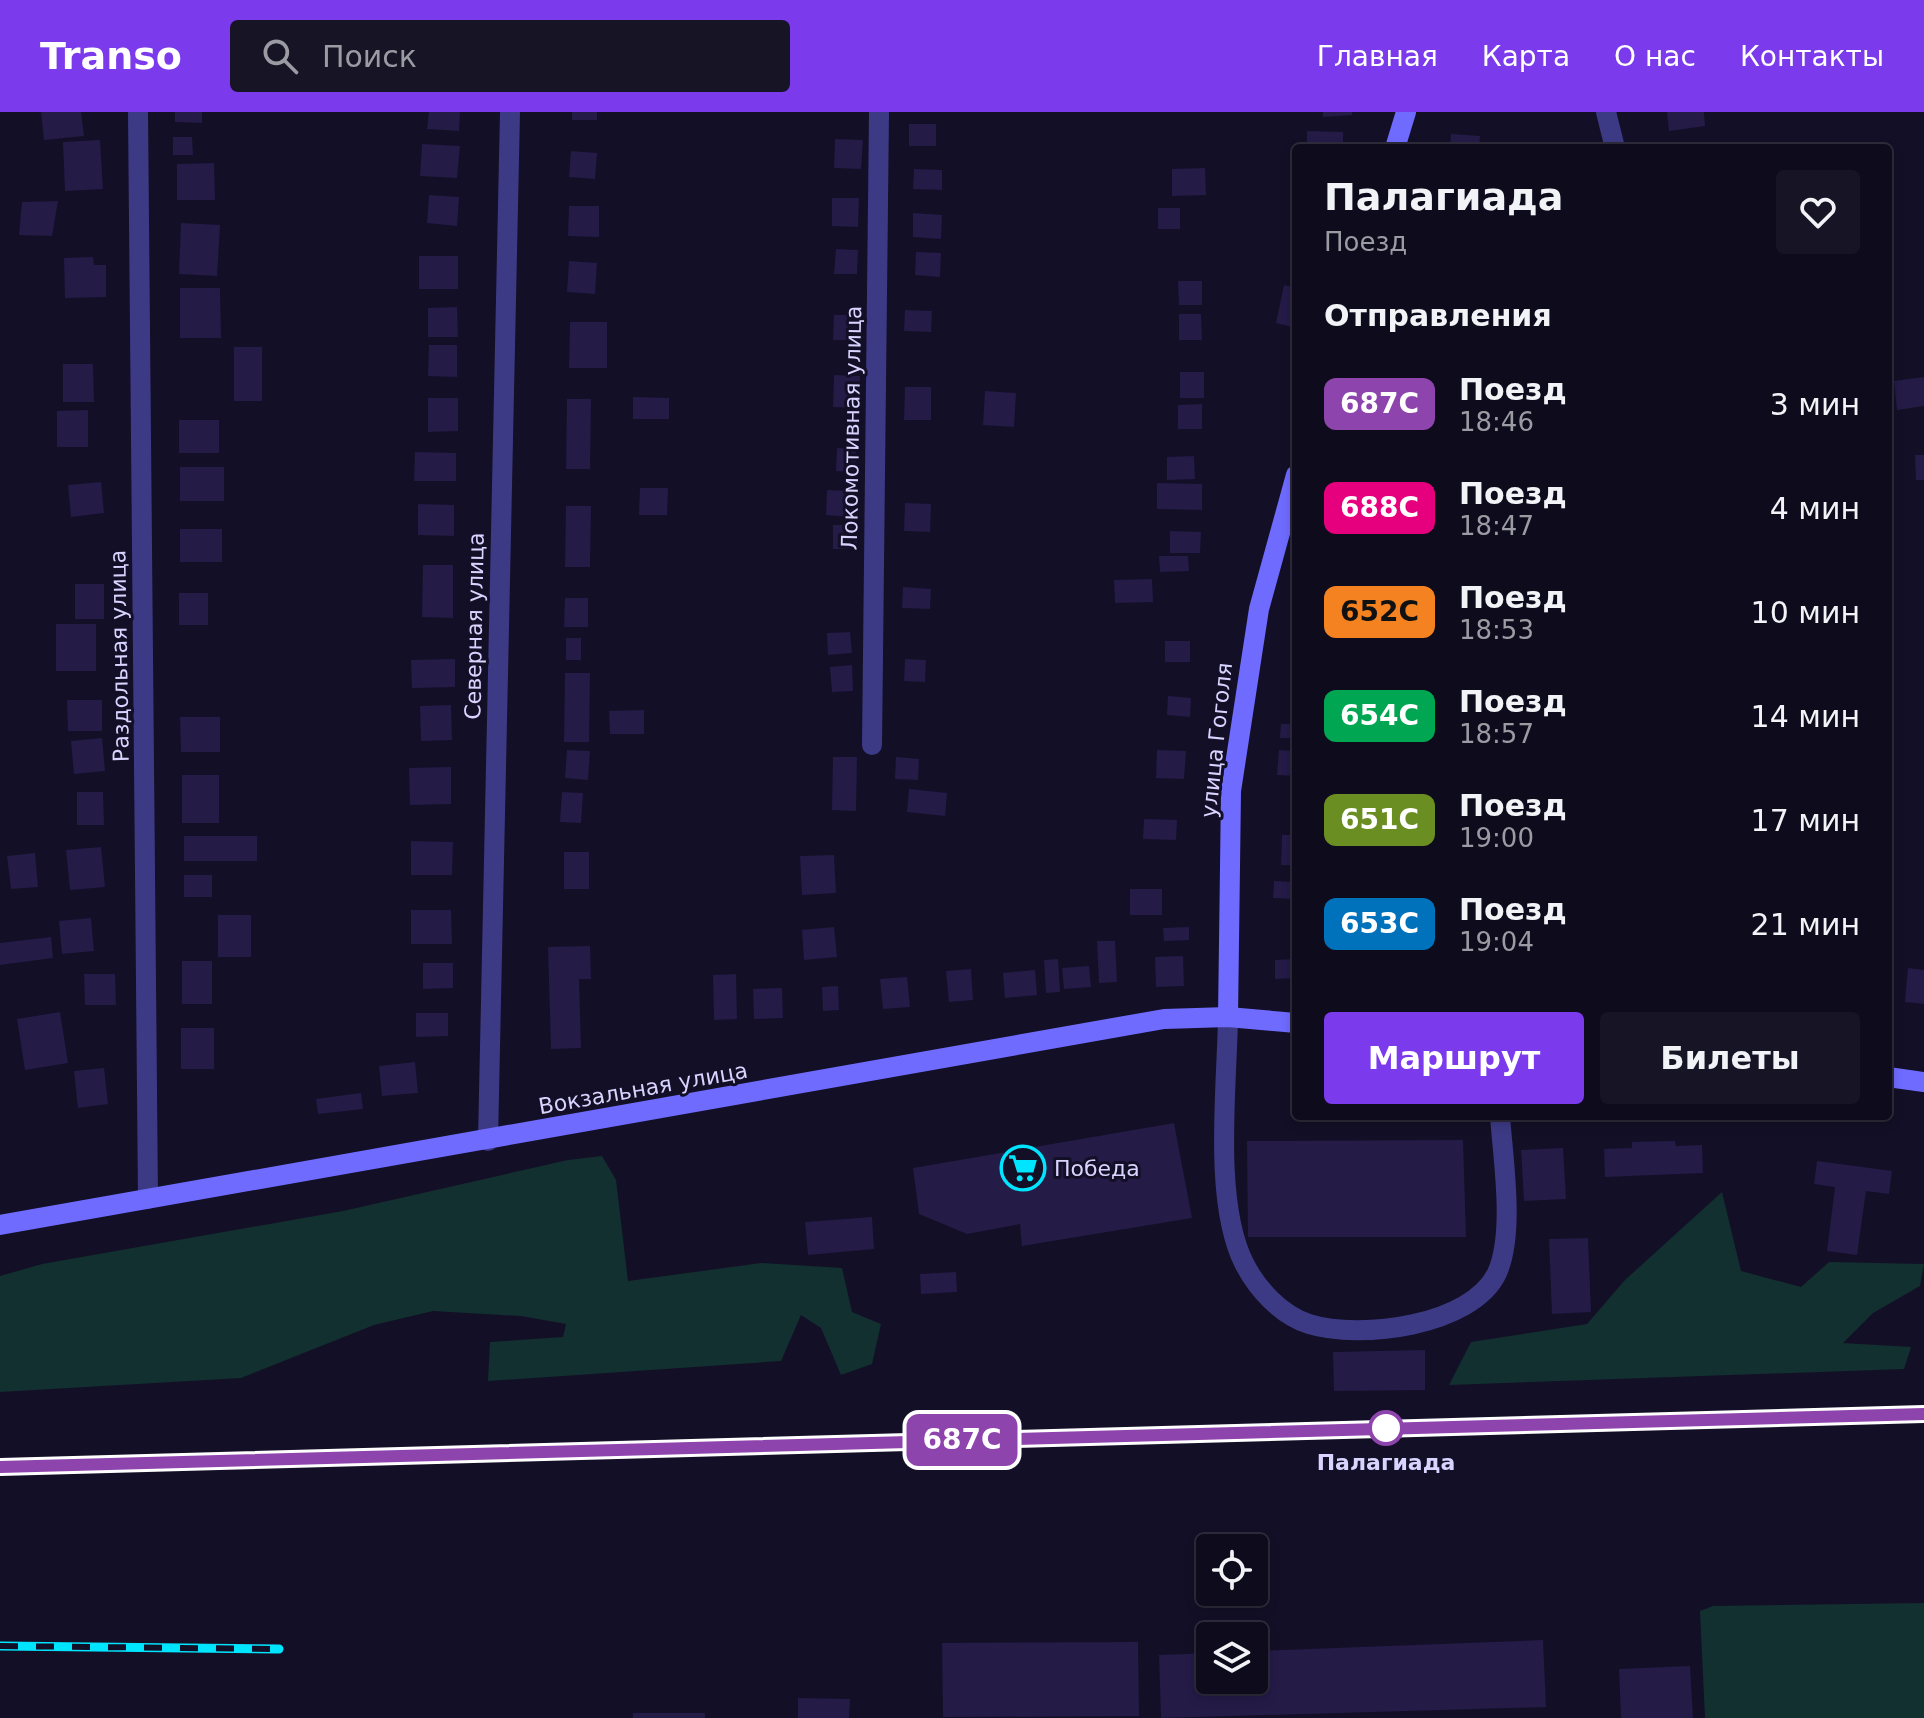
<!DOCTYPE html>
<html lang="ru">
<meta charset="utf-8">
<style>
:root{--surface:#0e0b1c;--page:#171425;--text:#f1f3f6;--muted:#9b9ba3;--line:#2e2b3b;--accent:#7c3aed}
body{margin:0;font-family:"DejaVu Sans",sans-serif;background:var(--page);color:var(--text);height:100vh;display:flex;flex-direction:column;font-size:30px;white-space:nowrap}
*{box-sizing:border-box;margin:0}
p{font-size:26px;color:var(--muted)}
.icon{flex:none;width:44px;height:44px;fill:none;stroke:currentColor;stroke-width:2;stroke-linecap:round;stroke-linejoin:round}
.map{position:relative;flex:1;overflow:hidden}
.details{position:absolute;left:1292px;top:32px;width:600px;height:976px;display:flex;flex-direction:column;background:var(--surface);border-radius:8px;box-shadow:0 4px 12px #0003,0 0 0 2px var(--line)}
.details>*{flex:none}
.badge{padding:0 16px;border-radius:12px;font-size:28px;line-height:52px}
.buttons{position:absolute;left:1196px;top:1422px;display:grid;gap:16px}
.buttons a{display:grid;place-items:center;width:72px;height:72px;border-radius:8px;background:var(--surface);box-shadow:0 4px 12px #0003,0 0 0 2px var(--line);font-size:40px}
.map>.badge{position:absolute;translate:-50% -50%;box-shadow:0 0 0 4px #fff}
h2{padding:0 32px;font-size:30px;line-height:72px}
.round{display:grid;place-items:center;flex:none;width:84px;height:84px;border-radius:8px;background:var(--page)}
.headline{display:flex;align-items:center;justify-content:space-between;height:136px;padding:0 32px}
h1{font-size:38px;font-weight:600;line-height:60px}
.action{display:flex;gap:16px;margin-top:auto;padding:16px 32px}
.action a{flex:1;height:92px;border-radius:8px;background:var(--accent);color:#fff;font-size:32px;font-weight:600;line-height:92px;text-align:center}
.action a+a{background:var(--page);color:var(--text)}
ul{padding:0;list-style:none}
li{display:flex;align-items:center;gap:24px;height:104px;padding:0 32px}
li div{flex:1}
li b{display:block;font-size:30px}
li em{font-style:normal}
li .badge{min-width:88px;font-weight:700;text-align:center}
header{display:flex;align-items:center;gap:48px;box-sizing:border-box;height:112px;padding:0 40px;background:var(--accent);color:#fff}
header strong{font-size:38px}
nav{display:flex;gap:44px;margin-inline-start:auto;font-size:28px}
.search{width:560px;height:72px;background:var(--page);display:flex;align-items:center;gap:20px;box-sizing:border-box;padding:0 28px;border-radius:8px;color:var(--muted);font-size:30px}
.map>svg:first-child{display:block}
.green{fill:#12302f}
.building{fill:#241b47}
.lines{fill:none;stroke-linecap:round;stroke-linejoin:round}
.street{stroke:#3d3a85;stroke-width:20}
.secondary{stroke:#6f6bff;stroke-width:20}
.rail-casing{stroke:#00e5ff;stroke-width:9}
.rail{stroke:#130f26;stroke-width:6;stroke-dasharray:18;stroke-linecap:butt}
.line-casing{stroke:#fff;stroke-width:18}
.line{stroke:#8e44ad;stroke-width:12}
.stop-dot{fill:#fff;stroke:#8e44ad;stroke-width:4}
.labels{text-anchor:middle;stroke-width:6;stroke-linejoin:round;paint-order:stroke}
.street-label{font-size:22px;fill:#d9d4ff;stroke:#130f26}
.poi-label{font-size:22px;fill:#d9d4ff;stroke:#130f26;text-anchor:start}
.stop-label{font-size:22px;font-weight:bold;fill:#d9d4ff;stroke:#130f26}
</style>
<header>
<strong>Transo</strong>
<div class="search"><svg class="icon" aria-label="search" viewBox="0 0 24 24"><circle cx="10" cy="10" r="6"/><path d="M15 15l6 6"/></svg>Поиск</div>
<nav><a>Главная</a><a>Карта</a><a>О нас</a><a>Контакты</a></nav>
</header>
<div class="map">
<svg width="1924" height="1606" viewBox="0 0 1924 1606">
<rect width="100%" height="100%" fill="#130f26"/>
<g class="green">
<polygon points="602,1044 616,1068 628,1169 761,1151 842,1156 852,1200 881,1212 872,1252 841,1263 821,1216 801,1203 781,1249 488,1269 490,1230 563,1225 566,1212 521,1204 433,1199 374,1213 241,1266 0,1280 0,1164 42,1152 343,1099 568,1048"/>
<polygon points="1722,1080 1741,1159 1801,1175 1829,1150 1924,1152 1920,1174 1873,1201 1843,1231 1911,1235 1904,1257 1449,1273 1471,1230 1587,1212 1625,1168"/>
<polygon points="1924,1491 1924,1606 1705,1606 1700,1499 1713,1494"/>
</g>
<g class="building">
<polygon points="41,0 81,0 84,24 44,28"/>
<polygon points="175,0 202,0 202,11 175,10"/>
<polygon points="429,0 460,0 459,19 427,17"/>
<rect x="572" y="0" width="25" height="8"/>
<polygon points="1323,0 1352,0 1352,3 1323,5"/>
<polygon points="1667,0 1704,0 1705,14 1669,19"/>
<rect x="909" y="12" width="27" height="22"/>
<polygon points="1307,19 1343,20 1343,36 1307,36"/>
<polygon points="1451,22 1480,24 1479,36 1450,36"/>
<polygon points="173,25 192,25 193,43 173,43"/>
<polygon points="835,27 863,28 861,57 834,56"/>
<polygon points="100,28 103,77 65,79 63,30"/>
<polygon points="422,32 460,34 457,66 420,64"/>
<polygon points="571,39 597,41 595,67 569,65"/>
<polygon points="214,51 215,88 177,88 177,52"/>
<polygon points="1205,56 1206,83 1172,84 1172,57"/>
<polygon points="914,57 942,58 942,78 913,77"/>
<polygon points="429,83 459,85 457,114 427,111"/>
<polygon points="832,86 859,86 858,115 832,114"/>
<polygon points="58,89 52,124 19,123 22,90"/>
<polygon points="569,94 599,94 599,125 568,124"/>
<rect x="1158" y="96" width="22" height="21"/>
<polygon points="913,101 942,103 941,127 913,125"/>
<polygon points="181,111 220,113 217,164 179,162"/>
<polygon points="836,137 858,138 857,162 834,162"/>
<polygon points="916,140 941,141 940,165 915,163"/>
<rect x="419" y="144" width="39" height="33"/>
<polygon points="93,145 94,153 106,153 106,185 65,186 64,146"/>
<polygon points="569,149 597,151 595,182 567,180"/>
<polygon points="1178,169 1202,169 1202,193 1179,193"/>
<polygon points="1284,173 1296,176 1296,216 1276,211"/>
<polygon points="180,176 220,176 221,226 180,226"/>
<polygon points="457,195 458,225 428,225 428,196"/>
<polygon points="905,198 932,199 931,220 904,219"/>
<polygon points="1179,202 1201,202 1202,228 1179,228"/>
<polygon points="834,203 856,203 856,228 833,228"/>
<polygon points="570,210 607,210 607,256 569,256"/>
<polygon points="429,233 457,233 457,265 428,264"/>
<rect x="234" y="235" width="28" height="54"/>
<polygon points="63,252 93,252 94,290 63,290"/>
<rect x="1180" y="260" width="24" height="26"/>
<polygon points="834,263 860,264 859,296 833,295"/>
<polygon points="1924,265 1924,294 1897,298 1894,269"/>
<polygon points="905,275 931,275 931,308 904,308"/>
<polygon points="985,279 1016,281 1014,315 983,313"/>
<polygon points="633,285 669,286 669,307 633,307"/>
<polygon points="428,286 458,286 458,319 428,320"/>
<polygon points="567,287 591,287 590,357 566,357"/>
<polygon points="1202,292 1202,317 1178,317 1178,293"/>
<polygon points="88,298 88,335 57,335 57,299"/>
<rect x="179" y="308" width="40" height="33"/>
<polygon points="837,336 856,337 855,360 836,359"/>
<polygon points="415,340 456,341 456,369 414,369"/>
<polygon points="1915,343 1924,343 1924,368 1916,368"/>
<polygon points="1194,344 1195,367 1167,368 1167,345"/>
<rect x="180" y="355" width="44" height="34"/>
<polygon points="101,370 104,401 71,405 68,373"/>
<polygon points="1157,371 1202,372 1202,398 1157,397"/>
<polygon points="640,376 668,376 667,403 639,403"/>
<polygon points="827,378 851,379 850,405 826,403"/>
<polygon points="905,391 931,392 930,420 904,419"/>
<polygon points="418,392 454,393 454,424 418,423"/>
<polygon points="566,394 591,394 590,455 565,455"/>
<rect x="833" y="413" width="24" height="24"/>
<rect x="180" y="417" width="42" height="33"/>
<polygon points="1170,419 1201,420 1200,441 1170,441"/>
<polygon points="1159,444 1188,444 1189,459 1160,460"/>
<polygon points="423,453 453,453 453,506 422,505"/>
<polygon points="1152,467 1153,490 1115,491 1114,468"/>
<rect x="75" y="472" width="29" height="35"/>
<polygon points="903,475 931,477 930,497 902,496"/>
<rect x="179" y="481" width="29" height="32"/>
<polygon points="565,486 588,486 588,515 564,515"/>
<rect x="56" y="512" width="40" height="47"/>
<polygon points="850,520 852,541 828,543 827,521"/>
<rect x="566" y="526" width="15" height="22"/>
<rect x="1165" y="529" width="25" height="21"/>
<polygon points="455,547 455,575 412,576 411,548"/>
<polygon points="905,547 926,548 925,570 904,569"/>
<polygon points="852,553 853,579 832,580 830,555"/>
<polygon points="565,561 590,561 589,630 564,630"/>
<polygon points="1168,584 1191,586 1190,605 1167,603"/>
<polygon points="67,588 102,588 102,619 68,619"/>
<polygon points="451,593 452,628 421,629 420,594"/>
<polygon points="644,598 644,622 610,622 609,599"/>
<polygon points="180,605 220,605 220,640 181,640"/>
<polygon points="1281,612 1296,612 1296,626 1280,626"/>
<polygon points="102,626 105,659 74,662 71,629"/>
<polygon points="567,638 590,639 588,668 565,666"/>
<polygon points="1157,638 1186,639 1184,667 1156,666"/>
<polygon points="1279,638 1296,639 1296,664 1277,663"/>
<polygon points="833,645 857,645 856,699 832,698"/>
<polygon points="896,645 919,647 918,668 895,667"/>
<polygon points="451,655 451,692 410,693 409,656"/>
<rect x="182" y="663" width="37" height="48"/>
<polygon points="909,677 947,681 945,704 907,700"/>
<polygon points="77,680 103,680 104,713 77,713"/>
<polygon points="562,680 583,681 581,711 560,710"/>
<polygon points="1144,707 1177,708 1176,728 1143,727"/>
<polygon points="1282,723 1296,723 1296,753 1281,753"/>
<rect x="184" y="724" width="73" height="25"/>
<polygon points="411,729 453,730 452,763 411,763"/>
<polygon points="101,735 105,775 70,778 66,738"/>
<rect x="564" y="740" width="25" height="37"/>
<polygon points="35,741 38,775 11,777 7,744"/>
<polygon points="834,743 836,781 802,783 800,744"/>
<rect x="184" y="763" width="28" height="22"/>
<polygon points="1274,769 1296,770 1296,787 1273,786"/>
<rect x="1130" y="777" width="32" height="26"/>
<polygon points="411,798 451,798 452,832 411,832"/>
<polygon points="1291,799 1296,799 1296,842 1290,842"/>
<rect x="218" y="803" width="33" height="42"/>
<polygon points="91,806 94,839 62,842 59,809"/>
<polygon points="834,815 837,845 804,848 802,818"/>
<polygon points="1189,815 1189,828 1164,829 1163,816"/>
<polygon points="51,825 53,846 0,853 0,831"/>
<polygon points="1097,829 1115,829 1117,870 1099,871"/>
<polygon points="590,834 591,867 579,867 581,936 551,937 548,835"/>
<polygon points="1183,844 1184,874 1156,875 1155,845"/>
<polygon points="1058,847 1060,880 1046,881 1044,848"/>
<polygon points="1296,847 1296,866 1275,867 1275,848"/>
<rect x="182" y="849" width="30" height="43"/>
<polygon points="423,851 453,851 453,876 423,877"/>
<polygon points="1089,854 1091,875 1064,877 1062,856"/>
<polygon points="1908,856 1924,858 1924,892 1905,890"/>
<polygon points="971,857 973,888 949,890 946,859"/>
<polygon points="1035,858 1037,883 1005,886 1003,861"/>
<polygon points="84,862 115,862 116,893 85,893"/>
<polygon points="736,862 737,907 714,908 713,863"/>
<polygon points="907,865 910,895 883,897 880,867"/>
<polygon points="838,874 839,898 823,899 822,875"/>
<polygon points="782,876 783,906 754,907 753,877"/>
<polygon points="60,900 68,951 25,958 17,907"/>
<polygon points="416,901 448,901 448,924 416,925"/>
<rect x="181" y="916" width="33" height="41"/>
<polygon points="415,950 418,981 382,984 379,954"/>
<polygon points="104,956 108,992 78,996 74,959"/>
<polygon points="361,981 363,997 318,1002 316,987"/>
<polygon points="1174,1011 1192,1106 1022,1134 1020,1112 967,1122 919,1102 913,1056"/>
<polygon points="1463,1028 1466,1125 1248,1125 1247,1029"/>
<polygon points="1675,1029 1676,1034 1702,1033 1703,1061 1605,1065 1604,1037 1632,1036 1632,1030"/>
<polygon points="1563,1036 1566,1087 1524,1089 1521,1038"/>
<polygon points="1817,1049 1892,1059 1889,1082 1866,1079 1857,1143 1827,1139 1835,1075 1814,1072"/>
<polygon points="872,1105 874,1137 808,1143 805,1110"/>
<polygon points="1588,1126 1591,1200 1552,1202 1549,1127"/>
<polygon points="956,1160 957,1180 921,1182 920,1162"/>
<polygon points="1425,1238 1425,1278 1334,1279 1333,1240"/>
<polygon points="1543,1528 1546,1595 1161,1606 1159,1543 1210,1541 1210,1568 1254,1568 1254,1539"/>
<polygon points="1138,1530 1139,1604 943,1605 942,1531"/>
<polygon points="1690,1554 1693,1606 1621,1606 1619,1557"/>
<polygon points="798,1586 850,1587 849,1606 798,1606"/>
<rect x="633" y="1601" width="72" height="5"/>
</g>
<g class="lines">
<g class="street">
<polyline points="138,0 148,1087"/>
<polyline points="1606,0 1615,36"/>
<polyline points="872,633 879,0"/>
<path d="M1228 905C1227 975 1213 1089 1244 1151 1257 1177 1281 1203 1309 1212 1360 1228 1472 1214 1497 1161 1515 1121 1503 1047 1500 1004"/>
<polyline points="488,1029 510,0"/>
</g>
<g class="secondary">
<polyline points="1395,36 1406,0"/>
<polyline points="1228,905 1231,679 1259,497 1296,363"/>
<polyline points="1888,965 1924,970"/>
<polyline points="0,1113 1164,907 1228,905 1296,911"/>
</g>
<g class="rail-casing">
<g id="rail">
<polyline points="0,1355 1924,1302"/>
<polyline points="0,1534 279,1537"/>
</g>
</g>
<use href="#rail" class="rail"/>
</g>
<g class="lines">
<g class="line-casing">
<polyline id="line" points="0,1355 1924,1302"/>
</g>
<use href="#line" class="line"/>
</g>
<defs>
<g id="supermarket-ring" transform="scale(2.3)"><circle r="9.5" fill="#130f26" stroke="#00e5ff" stroke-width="1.5"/><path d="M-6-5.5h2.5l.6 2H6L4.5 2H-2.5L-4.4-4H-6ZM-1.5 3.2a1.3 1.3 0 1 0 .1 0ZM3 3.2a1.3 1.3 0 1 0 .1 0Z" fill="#00e5ff"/></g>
</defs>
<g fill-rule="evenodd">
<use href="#supermarket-ring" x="1023" y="1056"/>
</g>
<circle class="stop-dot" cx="1386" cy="1316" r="16"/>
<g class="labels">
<g class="street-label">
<text transform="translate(851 316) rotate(-89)" y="8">Локомотивная улица</text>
<text transform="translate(474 514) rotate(-89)" y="8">Северная улица</text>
<text transform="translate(119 544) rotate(-91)" y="8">Раздольная улица</text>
<text transform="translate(1216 628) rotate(-84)" y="8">улица Гоголя</text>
<text transform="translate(643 976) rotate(-10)" y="8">Вокзальная улица</text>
</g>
<g class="poi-label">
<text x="1054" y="1064">Победа</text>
</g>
<g class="stop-label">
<text x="1386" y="1358">Палагиада</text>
</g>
</g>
</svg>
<div class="buttons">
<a><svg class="icon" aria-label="locate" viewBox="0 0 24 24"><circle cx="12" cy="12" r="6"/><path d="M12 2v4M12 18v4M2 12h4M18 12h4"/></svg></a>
<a><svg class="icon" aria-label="layers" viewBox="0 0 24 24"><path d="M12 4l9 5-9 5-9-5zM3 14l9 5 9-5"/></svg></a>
</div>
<b class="badge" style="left:962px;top:1328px;background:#8e44ad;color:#fff">687С</b>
<section class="details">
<div class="headline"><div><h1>Палагиада</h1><p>Поезд</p></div><a class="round"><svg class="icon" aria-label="heart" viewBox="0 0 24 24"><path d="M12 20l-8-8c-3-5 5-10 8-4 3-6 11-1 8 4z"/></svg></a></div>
<h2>Отправления</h2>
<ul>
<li><span class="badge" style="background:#8e44ad;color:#fff">687С</span><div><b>Поезд</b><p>18:46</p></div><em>3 мин</em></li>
<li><span class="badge" style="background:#e6007e;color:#fff">688С</span><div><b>Поезд</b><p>18:47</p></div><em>4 мин</em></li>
<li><span class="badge" style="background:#f58220;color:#111">652С</span><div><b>Поезд</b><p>18:53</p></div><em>10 мин</em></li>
<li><span class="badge" style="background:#00a651;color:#fff">654С</span><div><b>Поезд</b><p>18:57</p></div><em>14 мин</em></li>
<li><span class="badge" style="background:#6b8e23;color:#fff">651С</span><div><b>Поезд</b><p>19:00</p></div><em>17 мин</em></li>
<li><span class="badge" style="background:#0072bc;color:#fff">653С</span><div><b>Поезд</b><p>19:04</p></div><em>21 мин</em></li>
</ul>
<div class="action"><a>Маршрут</a><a>Билеты</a></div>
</section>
</div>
